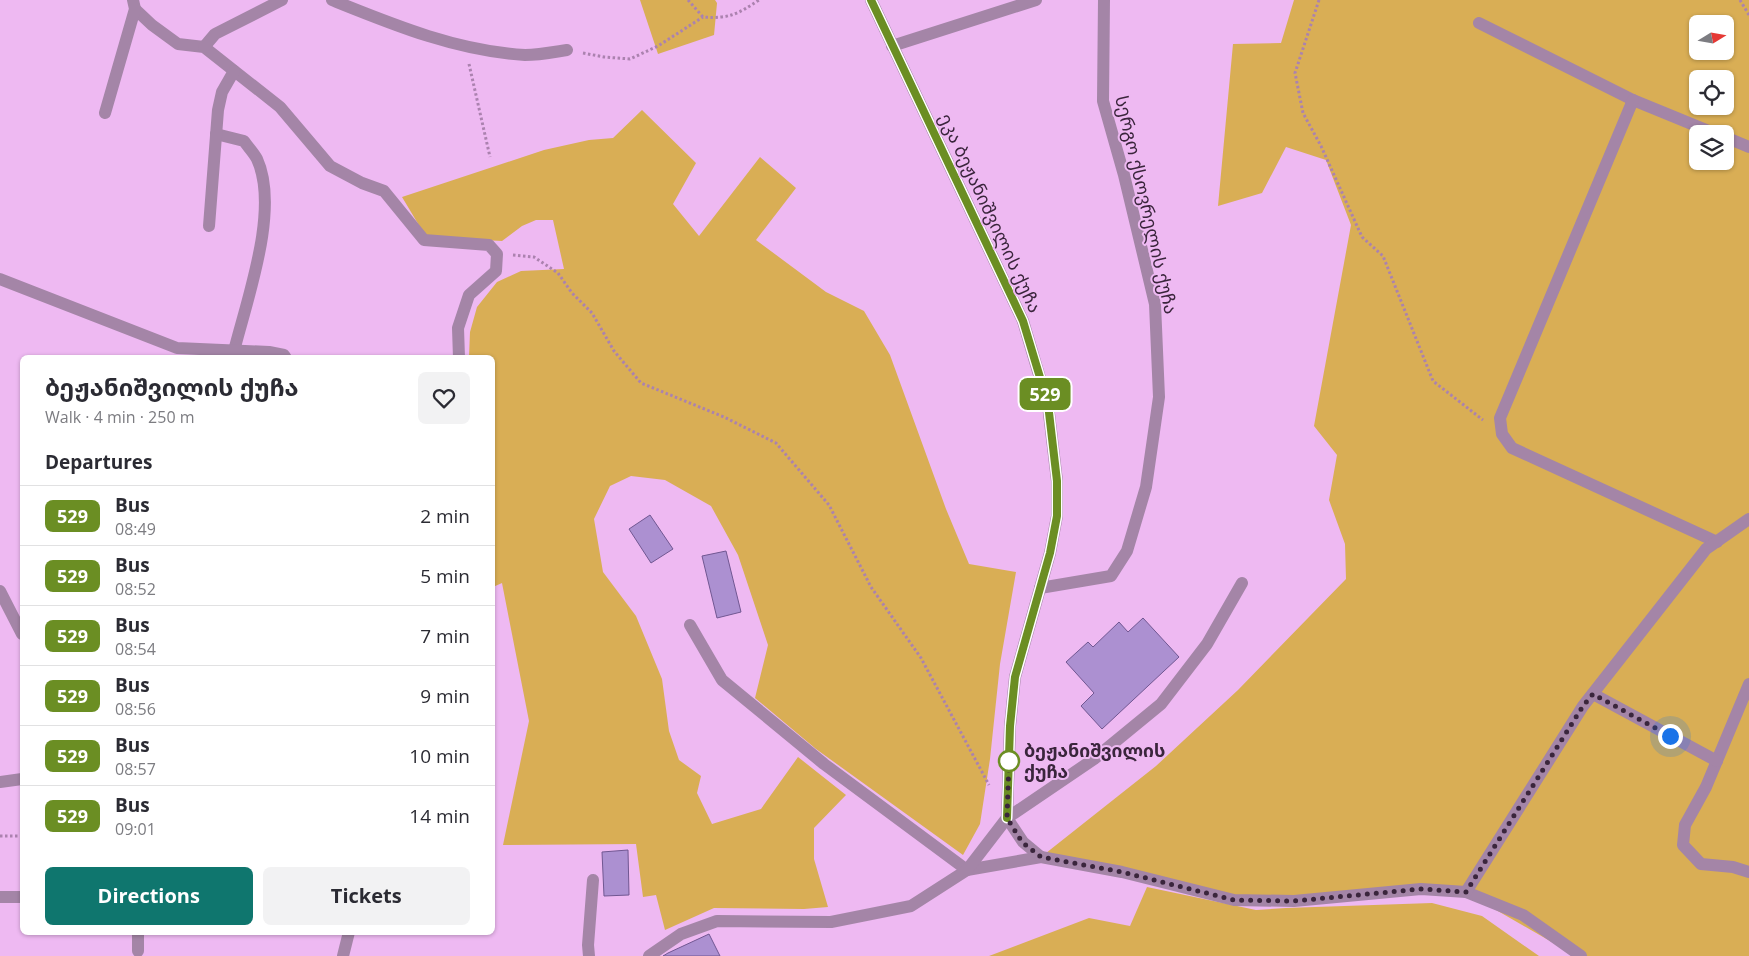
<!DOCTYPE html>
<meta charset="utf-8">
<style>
:root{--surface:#fff;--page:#f2f2f3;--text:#2b2b33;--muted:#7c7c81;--line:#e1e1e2;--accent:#0f766e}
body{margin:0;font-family:"Open Sans","Noto Sans Georgian",sans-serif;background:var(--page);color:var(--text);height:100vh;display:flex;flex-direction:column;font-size:19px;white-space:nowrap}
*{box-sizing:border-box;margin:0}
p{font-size:16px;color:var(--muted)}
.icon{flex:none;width:28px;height:28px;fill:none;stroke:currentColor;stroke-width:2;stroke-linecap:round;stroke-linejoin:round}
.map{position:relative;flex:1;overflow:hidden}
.side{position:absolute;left:20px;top:355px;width:475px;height:580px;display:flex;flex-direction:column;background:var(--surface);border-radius:8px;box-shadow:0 1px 4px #0004}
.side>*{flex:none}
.badge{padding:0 10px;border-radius:8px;font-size:18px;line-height:32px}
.needle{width:32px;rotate:79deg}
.buttons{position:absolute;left:1689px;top:15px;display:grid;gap:10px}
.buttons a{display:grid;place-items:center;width:45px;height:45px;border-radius:8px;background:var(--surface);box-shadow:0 1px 4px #0004;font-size:25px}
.you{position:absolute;width:25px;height:25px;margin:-12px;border:4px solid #fff;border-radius:50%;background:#1a73e8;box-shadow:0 0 0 8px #1a73e833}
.map>.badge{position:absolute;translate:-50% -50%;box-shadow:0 0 0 2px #fff}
h2{padding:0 25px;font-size:19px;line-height:45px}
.round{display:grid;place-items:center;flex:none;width:52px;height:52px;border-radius:8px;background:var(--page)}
.head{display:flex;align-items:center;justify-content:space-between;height:85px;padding:0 25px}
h1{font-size:24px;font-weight:700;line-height:38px}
.cta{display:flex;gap:10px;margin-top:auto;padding:10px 25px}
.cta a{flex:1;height:58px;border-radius:8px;background:var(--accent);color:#fff;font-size:20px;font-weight:700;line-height:58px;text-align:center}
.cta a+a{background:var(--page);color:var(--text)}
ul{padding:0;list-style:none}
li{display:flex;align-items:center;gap:15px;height:60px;padding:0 25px;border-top:1px solid var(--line)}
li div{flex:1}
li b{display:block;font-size:19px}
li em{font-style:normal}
li .badge{min-width:55px;font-weight:700;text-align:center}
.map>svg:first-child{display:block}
.green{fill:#d9ae55;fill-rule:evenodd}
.building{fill:#ac90d1;stroke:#715792}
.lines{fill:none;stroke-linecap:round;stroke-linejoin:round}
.path{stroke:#ab82af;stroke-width:3;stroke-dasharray:2.5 2.5;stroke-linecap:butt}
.minor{stroke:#a485a7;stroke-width:12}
.line-casing{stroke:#fff;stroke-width:11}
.line{stroke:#6b8e23;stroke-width:8}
.walk{stroke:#3a253c;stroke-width:5;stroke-dasharray:0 9}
.stop-dot{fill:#fff;stroke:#6b8e23;stroke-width:2.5}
.labels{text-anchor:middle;stroke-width:4;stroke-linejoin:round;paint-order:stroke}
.street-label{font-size:18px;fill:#3a253c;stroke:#eeb9f2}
.stop-label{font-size:18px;font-weight:bold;fill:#3a253c;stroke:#eeb9f2;text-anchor:start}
</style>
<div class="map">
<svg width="1749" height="956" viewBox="0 0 1749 956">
<rect width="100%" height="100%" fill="#eeb9f2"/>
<g class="green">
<polygon points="640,0 715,0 717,3 714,35 658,54"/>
<path d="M1294 0H1749V956H1576L1465 892 1234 900 1041 857 1156 766 1238 690 1346 579 1345 544 1329 500 1337 455 1314 426 1351 225 1326 160 1286 147 1262 193 1218 206 1233 44 1281 43ZM1698 24H1725V51H1698ZM1698 79H1725V106H1698ZM1698 134H1725V161H1698Z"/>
<polygon points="642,110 696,163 673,204 699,236 760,157 796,188 756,240 826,292 864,311 890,355 946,509 969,564 1016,572 1000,664 990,759 980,824 963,855 816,749 755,698 768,645 738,555 711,506 665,480 631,476 610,486 594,519 603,572 636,616 662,679 669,731 679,760 701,776 697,793 712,824 761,809 798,757 846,795 814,828 814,859 828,907 804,909 714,908 665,930 656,895 643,897 636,844 503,845 529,721 502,583 493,587 492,358 469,357 470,332 477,307 497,282 521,271 564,269 553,220 536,220 522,226 502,241 426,237 402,197 544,150 589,140 613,138"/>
<polygon points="1147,887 1256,910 1286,908 1432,903 1482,916 1539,956 989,956 1089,918 1130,926"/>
</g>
<g class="building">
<polygon points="650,515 673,549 651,563 629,529"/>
<polygon points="726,551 741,612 717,618 702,556"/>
<polygon points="1143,618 1179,657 1102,729 1081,706 1094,693 1066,662 1088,642 1093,647 1119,622 1128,632"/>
<polygon points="628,850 629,895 604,896 602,852"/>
<polygon points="709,934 720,956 663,956 668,953"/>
</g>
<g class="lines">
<g class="path">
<path d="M688 0 703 17C729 19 738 14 759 0"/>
<polyline points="1319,0 1295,73 1303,113 1321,146 1362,237 1383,256 1433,381 1483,420"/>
<polyline points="1740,0 1749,15"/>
<polyline points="583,53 604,57 630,59 658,46 703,17"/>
<polyline points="469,64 490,157"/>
<polyline points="513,255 534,257 558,273 572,293 592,313 614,351 641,383 724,417 776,443 829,505 871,587 921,658 989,785"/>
<polyline points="0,836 22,836"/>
</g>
<g class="minor">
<path d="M332 0C394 25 457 51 525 55 539 55 554 52 567 50"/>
<polyline points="135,9 152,25 178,44 204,47 280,107 330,166 362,183 384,191 424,240 489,245 497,254 496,271 469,295 458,328 459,358"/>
<polyline points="1479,23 1633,100 1716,134"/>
<polyline points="892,46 1036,0"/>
<polyline points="204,47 215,34 282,0"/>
<polyline points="1633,100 1500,418 1502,434 1512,448 1717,542"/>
<polyline points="105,113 135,9 133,0"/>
<path d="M216 134 244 141C248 147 254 153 257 159 280 209 247 299 234 351"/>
<polyline points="1725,137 1749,147"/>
<polyline points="209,226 218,110 222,92 234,71"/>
<polyline points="0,279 177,348 269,352 284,355 286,358"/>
<polyline points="1040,588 1111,576 1127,551 1146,487 1159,397 1155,304 1124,175 1103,101 1104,0"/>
<polyline points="0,591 22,634"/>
<polyline points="690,625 722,680 824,764 967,870 1041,857 1122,872 1234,900 1294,901 1421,889 1466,892 1523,915 1581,956"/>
<polyline points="1749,684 1706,787 1685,825 1683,845 1701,864 1733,867 1749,872"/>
<polyline points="1593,694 1717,761"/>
<polyline points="0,782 22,779"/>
<polyline points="1007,818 1094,759 1161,704 1207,644 1242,583"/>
<polyline points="1007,818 1023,842 1041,857"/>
<polyline points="1466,892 1583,706 1706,549 1749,519"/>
<polyline points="0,897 22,897"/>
<polyline points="138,932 138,951"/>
<polyline points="343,956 349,932"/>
<polyline points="589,956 588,945 593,880"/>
<polyline points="649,956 681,934 717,921 831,922 911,906 967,870 1007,818 1010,726 1015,677 1050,553 1057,516 1057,481 1048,405 1023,321 871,0"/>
</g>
</g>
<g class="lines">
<g class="line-casing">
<polyline id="line" points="871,0 1023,321 1048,404 1057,481 1057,516 1050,553 1015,677 1010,726 1007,818"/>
</g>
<use href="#line" class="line"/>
<polyline class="walk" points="1009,761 1007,818 1022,842 1041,857 1122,872 1234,900 1294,901 1421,889 1466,892 1583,706 1593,694 1670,736"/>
</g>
<circle class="stop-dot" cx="1009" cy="761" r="10"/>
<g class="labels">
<g class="street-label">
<text transform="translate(1146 205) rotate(77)" y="6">სერგო ქსოვრელის ქუჩა</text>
<text transform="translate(990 213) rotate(65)" y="6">ეკა ბეჟანიშვილის ქუჩა</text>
</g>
<g class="stop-label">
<text x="1024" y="757">ბეჟანიშვილის<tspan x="1024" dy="21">ქუჩა</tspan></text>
</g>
</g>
</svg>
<div class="buttons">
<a><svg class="needle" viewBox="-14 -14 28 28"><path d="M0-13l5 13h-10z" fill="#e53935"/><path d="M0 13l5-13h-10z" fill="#7c7c81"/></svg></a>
<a><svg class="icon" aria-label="locate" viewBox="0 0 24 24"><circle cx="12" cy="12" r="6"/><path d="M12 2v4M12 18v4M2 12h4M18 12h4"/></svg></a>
<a><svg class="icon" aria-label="layers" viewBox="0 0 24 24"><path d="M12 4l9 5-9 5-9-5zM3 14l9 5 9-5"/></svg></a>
</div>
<div class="you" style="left:1670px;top:736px"></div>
<b class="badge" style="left:1045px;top:394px;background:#6b8e23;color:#fff">529</b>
<section class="side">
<div class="head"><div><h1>ბეჟანიშვილის ქუჩა</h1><p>Walk · 4 min · 250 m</p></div><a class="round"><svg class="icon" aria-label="heart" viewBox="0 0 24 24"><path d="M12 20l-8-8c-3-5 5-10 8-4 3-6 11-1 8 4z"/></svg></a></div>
<h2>Departures</h2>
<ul>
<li><span class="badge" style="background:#6b8e23;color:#fff">529</span><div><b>Bus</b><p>08:49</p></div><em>2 min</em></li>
<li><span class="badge" style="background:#6b8e23;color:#fff">529</span><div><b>Bus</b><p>08:52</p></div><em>5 min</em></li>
<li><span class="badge" style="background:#6b8e23;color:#fff">529</span><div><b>Bus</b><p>08:54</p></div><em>7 min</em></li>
<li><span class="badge" style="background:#6b8e23;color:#fff">529</span><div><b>Bus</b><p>08:56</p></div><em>9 min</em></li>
<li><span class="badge" style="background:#6b8e23;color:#fff">529</span><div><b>Bus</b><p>08:57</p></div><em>10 min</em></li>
<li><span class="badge" style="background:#6b8e23;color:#fff">529</span><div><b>Bus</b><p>09:01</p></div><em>14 min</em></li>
</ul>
<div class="cta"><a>Directions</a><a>Tickets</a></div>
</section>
</div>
